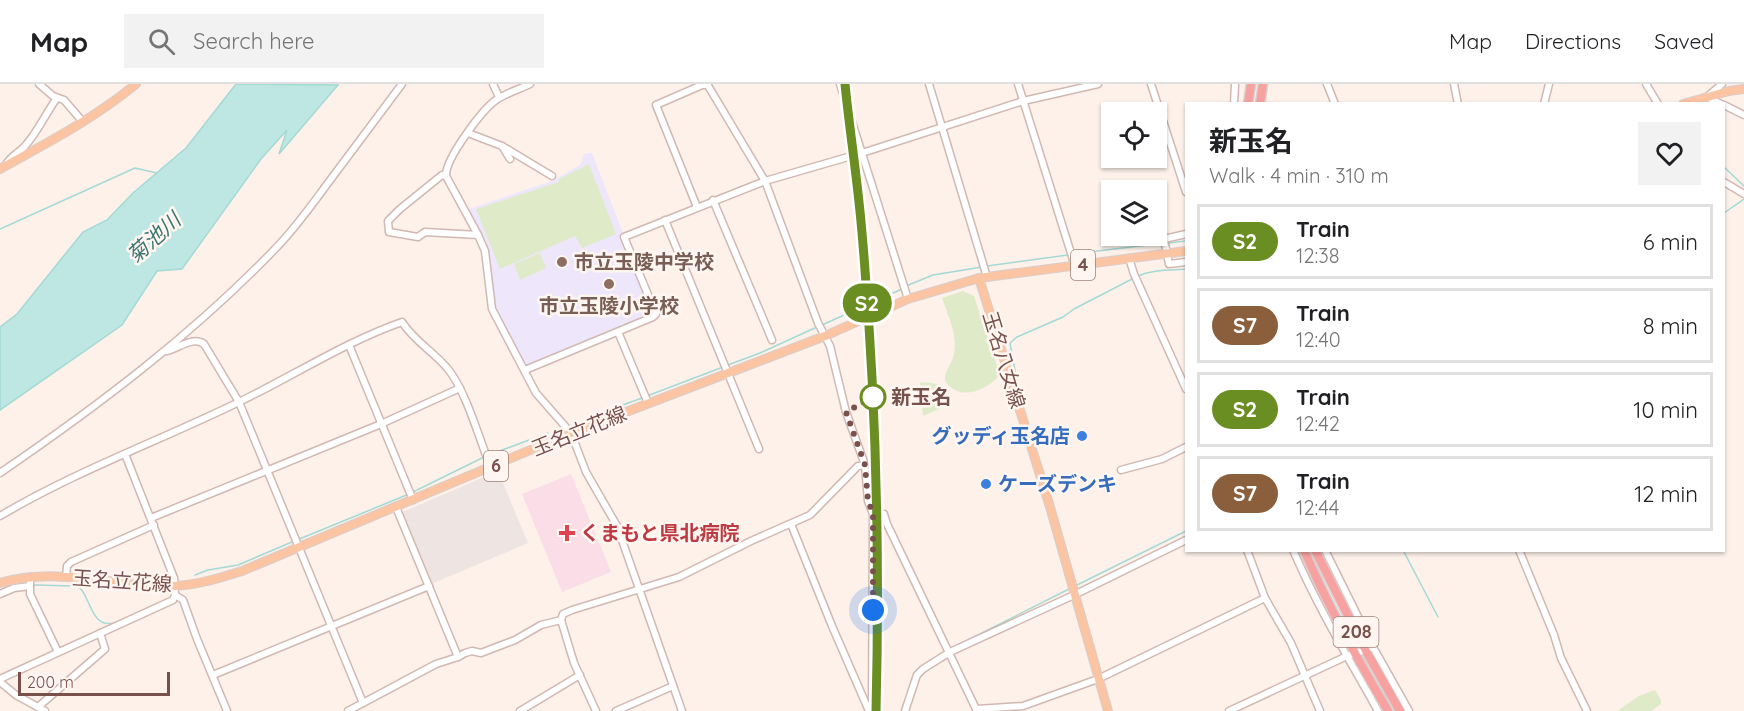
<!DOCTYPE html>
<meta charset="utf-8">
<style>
:root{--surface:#fff;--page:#f2f2f2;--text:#202124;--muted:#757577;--line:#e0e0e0}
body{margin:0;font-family:Quicksand,"Noto Sans JP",sans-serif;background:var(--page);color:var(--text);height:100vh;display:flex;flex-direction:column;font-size:22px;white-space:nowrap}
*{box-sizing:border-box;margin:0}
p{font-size:20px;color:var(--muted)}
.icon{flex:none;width:33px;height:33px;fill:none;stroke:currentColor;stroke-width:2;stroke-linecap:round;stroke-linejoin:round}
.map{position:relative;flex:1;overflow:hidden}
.side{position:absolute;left:1185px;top:18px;width:540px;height:450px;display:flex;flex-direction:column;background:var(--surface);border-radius:0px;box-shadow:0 2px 4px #0004}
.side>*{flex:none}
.badge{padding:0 12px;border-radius:20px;font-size:21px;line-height:39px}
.tools{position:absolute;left:1101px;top:18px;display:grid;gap:12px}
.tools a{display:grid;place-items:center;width:66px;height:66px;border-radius:0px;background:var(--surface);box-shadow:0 2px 4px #0004;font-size:30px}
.scale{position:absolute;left:18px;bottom:15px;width:152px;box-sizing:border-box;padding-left:6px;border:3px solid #79514c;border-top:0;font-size:16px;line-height:21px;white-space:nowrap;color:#79514c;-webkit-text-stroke:4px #fff6f1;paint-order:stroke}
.you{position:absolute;width:30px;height:30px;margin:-15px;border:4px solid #fff;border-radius:50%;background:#1a73e8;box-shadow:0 0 0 9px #1a73e833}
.map>.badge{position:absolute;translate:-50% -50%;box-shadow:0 0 0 3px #fff}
.round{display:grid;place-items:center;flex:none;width:63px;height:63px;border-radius:0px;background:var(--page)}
.overview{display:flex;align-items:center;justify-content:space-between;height:102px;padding:0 24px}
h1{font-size:28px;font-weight:700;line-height:45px}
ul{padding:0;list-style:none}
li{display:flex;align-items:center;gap:18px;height:75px;margin:0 12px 9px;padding:0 12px;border:3px solid var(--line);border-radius:0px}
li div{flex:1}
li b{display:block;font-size:22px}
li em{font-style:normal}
li .badge{min-width:66px;font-weight:700;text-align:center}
header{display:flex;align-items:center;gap:36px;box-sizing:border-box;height:84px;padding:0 30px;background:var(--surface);border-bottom:2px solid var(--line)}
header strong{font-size:28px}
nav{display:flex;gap:33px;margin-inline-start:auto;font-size:21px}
.search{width:420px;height:54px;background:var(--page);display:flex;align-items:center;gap:15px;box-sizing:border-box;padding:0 21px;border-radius:0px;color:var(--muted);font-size:22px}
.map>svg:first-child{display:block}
.industrial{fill:#eee5e3}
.education{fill:#eee6fa}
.medical{fill:#fbdde8}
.green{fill:#dfebc8}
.water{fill:#bee7e3;stroke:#a4d9d4;stroke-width:1.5}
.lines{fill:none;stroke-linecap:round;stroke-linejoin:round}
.stream{stroke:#a4d9d4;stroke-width:1.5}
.minor-casing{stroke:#d2b8b2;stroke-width:9}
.major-casing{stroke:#d9cecd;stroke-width:10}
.highway-casing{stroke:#d9cecd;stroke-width:11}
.minor{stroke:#fff;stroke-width:6}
.major{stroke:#fbc4a3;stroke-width:8}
.highway{stroke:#f7a2a1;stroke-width:8}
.rail-casing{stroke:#b0a7c8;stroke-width:4}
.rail{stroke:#fff6f1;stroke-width:1.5;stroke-dasharray:4.5;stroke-linecap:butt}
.line-casing{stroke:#fff;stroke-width:14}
.line{stroke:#6b8e23;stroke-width:9}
.walk{stroke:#79514c;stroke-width:6;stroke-dasharray:0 10.8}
.education-dot{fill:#8d6e63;stroke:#fff6f1;stroke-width:2}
.stop-dot{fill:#fff;stroke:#6b8e23;stroke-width:3}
.shop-dot{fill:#3f7fe0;stroke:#fff6f1;stroke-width:2}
.health-dot{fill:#e0444e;stroke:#fff6f1;stroke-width:2}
.labels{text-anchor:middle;stroke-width:5;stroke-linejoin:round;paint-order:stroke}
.shield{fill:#fff6f1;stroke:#a1827e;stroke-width:1.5}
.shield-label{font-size:18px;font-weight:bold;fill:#79514c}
.education-label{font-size:20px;font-weight:bold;fill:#785e54;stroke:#fff6f1;text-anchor:start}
.street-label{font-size:20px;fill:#79514c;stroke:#fff6f1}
.stop-label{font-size:20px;font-weight:bold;fill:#79514c;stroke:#fff6f1;text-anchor:start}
.shop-label{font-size:20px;font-weight:bold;fill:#366cbe;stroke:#fff6f1;text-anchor:end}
.health-label{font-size:20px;font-weight:bold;fill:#be3a42;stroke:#fff6f1;text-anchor:start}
.water-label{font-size:21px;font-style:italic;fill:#3c7671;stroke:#fff6f1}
</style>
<header>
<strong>Map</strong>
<div class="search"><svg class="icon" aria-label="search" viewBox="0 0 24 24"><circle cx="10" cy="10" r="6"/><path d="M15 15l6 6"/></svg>Search here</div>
<nav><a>Map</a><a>Directions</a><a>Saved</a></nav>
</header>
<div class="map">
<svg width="1744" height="627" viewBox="0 0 1744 627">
<rect width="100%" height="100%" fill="#fdf1ea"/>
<polygon class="industrial" points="498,387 528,459 429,501 400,429"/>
<polygon class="education" points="592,69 654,229 651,232 527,284 492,219 489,168 468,127 469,125 552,97 580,81 584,70"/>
<polygon class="medical" points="571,390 611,488 562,508 522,410"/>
<g class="green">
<polygon points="589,80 616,150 582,164 575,152 500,185 476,125 559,98 559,95"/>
<polygon points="540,169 546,184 520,196 514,180"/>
<path d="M963 207 974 212 1000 291C986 307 959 318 945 297 944 287 952 280 954 270 958 252 948 231 942 214Z"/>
<path d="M920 299C932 297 946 301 950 314L946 322 923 332Z"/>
<polygon points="1655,606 1661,616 1661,620 1651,627 1617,627 1639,612"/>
</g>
<polygon class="water" points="236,0 338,1 279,70 287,46 261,75 182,185 157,187 122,241 0,326 0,243 17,230 83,148 107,136 133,109 186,64"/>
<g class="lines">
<g class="stream">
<polyline points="1724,83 1744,102"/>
<polyline points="1724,129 1744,115"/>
<polyline points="0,145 135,84 157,89"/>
<polyline points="1168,159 1186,157"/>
<polyline points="1073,170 1164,159"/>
<polyline points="987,182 1068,171"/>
<path d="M1138 192C1153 185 1171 187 1186 185"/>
<polyline points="906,202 933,191 982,183"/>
<polyline points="822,241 902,205"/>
<polyline points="728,281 760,269 817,243"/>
<polyline points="1018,303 1010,259 1017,253 1063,233 1074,225 1134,194"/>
<polyline points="647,312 723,283"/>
<polyline points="587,334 642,314"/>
<polyline points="489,371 548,349"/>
<polyline points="413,408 484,373"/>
<polyline points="297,456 409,410"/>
<polyline points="1403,466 1438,533"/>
<polyline points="195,491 208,486 238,481 292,458"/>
<path d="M35 501 74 502 80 504C92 517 91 544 115 539"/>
<polyline points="1075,502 1186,447"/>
<polyline points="968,556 1071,504"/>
<polyline points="915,589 927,579"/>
</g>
<g class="minor-casing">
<g id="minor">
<polyline points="39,0 53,12 64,16 83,38"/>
<polyline points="493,0 499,13"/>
<path d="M530 0C520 5 506 9 496 16 482 26 445 75 446 92L478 151 485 167 492 225 536 309 571 349 586 388 617 442 682 627"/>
<polyline points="707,0 765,97 818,239 830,262 846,328 865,381 868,417 873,430 872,627"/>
<polyline points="840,0 908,215"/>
<polyline points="929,0 987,193"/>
<polyline points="1018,0 1075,182"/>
<polyline points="1151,0 1186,108"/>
<polyline points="1327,0 1335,20"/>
<polyline points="1454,0 1458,20"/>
<polyline points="1646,0 1658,20"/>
<polyline points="1234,20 1235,0"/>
<polyline points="1544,20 1549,0"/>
<polyline points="1721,20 1707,13 1722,0"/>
<polyline points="1724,21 1744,31"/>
<polyline points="468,49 502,62 510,75"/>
<polyline points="502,62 552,92"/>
<path d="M5 82C10 73 15 71 22 65 36 52 45 30 57 14"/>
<polyline points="446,92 442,91 400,125 388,137 389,148 418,153 425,148 478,151"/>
<polyline points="1724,98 1744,110"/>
<polyline points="713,116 772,256"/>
<polyline points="697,123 656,21 702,1 708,1"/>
<polyline points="665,136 759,365"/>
<polyline points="1186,150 1164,155 1169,180 1186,178"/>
<polyline points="1129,174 1134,190 1186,305"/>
<polyline points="618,248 648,319"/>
<polyline points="349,261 413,416"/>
<path d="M167 267C179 264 193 252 204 260L239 318 363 619"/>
<polyline points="525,286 653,233 656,230 624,153 765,97 862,69 1023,17 1098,0"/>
<polyline points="1121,386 1162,375 1186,363"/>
<path d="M0 389C98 322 192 251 274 166 296 144 313 119 331 95 355 63 378 32 402 0"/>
<polyline points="396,423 458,573"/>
<polyline points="873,430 884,430 887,440 977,627"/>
<path d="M0 432C76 387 159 357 239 318 293 292 345 258 402 238 414 257 434 268 448 285 467 309 479 355 491 384"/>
<polyline points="151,434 381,340 460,304"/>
<polyline points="791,440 832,542 869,627"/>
<polyline points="1247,466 1265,514 1291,559 1320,627"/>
<path d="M1293 466C1317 522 1349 575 1378 627"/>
<polyline points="1325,466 1373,563 1409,627"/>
<polyline points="1519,466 1554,551 1561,574 1587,627"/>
<polyline points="30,493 30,510 58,568"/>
<polyline points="66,493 67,482 71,478 154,441"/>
<polyline points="0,510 14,504 30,502"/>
<polyline points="175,511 183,516 197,555 227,627"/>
<polyline points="561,536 574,579 596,627"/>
<polyline points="213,591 429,502"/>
<polyline points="0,595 173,516 175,511 174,494 125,370"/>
<polyline points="0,598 16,611 45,627"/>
<polyline points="38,623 105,565 100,549"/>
<polyline points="977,625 1023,622 1098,595 1265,514"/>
<polyline points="348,627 436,580 458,573 465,569 472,567 481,569 515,556 541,541 561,536 563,530 572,526 679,493 751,457 810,431 858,382 865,381"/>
<polyline points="520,627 580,591"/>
<polyline points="616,627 673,602"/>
<polyline points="905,627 917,591 923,585 950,568 1074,511 1186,456"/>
<polyline points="1229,627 1347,572 1369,565"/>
</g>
</g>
<g class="major-casing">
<g id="major">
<polyline points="1683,20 1729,7 1744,5"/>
<path d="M0 85C47 59 95 34 136 0"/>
<polyline points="979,194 1050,423 1108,627"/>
<path d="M0 499C58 482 116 503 174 502 197 501 220 494 242 487L571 349 825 252 908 215 979 194 1186 167"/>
</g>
</g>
<g class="highway-casing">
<g id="highway">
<polyline points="1248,20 1251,0"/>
<polyline points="1260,20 1263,0"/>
<path d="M1304 466C1328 522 1357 575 1388 627"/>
<polyline points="1315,466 1366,567 1400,627"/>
</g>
</g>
<use href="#minor" class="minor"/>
<use href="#major" class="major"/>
<use href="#highway" class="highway"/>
<g class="rail-casing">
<path id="rail" d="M845 0C851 50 858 99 862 149 875 308 880 468 876 627"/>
</g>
<use href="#rail" class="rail"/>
</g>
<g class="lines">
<g class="line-casing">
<path id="line" d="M845 0C850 50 858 99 862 149 876 308 880 468 876 627"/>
</g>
<use href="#line" class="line"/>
<polyline class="walk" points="873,313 846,328 865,381 868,417 873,430 873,526"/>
</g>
<g class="education-dot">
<circle cx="562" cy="178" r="6"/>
<circle cx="609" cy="200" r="6"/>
</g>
<circle class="stop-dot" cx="873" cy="313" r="12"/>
<g class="shop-dot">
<circle cx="1082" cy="352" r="6"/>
<circle cx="986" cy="400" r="6"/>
</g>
<path class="health-dot" d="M564 440h6v6h6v6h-6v6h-6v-6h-6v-6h6z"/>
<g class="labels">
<g class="shield">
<rect x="1071" y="166" width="24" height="30" rx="4.5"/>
<rect x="484" y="367" width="24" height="30" rx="4.5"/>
<rect x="1333.5" y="533" width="45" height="30" rx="4.5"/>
</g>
<g class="shield-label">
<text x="1083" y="187">4</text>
<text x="496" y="388">6</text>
<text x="1356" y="554">208</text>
</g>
<g class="education-label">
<text x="574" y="185">市立玉陵中学校</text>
<text x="609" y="229" text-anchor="middle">市立玉陵小学校</text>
</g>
<g class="street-label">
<text transform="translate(1004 276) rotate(73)" y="7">玉名八女線</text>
<text transform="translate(579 347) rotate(-22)" y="7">玉名立花線</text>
<text transform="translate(122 497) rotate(4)" y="7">玉名立花線</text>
</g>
<g class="stop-label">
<text x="891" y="320">新玉名</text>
</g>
<g class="shop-label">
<text x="1070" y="359">グッディ玉名店</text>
<text x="998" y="407" text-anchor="start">ケーズデンキ</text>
</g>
<g class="health-label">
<text x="580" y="456">くまもと県北病院</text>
</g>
<g class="water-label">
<text transform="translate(154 154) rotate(-42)" y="7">菊池川</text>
</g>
</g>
</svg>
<div class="tools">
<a><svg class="icon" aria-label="locate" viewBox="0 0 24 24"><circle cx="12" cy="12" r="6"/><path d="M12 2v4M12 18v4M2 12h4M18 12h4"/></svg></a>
<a><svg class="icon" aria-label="layers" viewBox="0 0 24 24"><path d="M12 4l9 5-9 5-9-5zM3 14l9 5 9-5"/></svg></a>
</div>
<div class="scale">200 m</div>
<div class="you" style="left:873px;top:526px"></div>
<b class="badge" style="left:867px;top:219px;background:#6b8e23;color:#fff">S2</b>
<section class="side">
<div class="overview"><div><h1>新玉名</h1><p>Walk · 4 min · 310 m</p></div><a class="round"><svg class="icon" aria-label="heart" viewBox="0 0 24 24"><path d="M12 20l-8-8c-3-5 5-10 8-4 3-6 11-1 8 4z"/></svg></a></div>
<ul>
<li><span class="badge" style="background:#6b8e23;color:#fff">S2</span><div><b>Train</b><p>12:38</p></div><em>6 min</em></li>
<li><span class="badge" style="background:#8b5e3c;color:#fff">S7</span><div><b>Train</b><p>12:40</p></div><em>8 min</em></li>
<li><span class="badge" style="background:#6b8e23;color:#fff">S2</span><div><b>Train</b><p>12:42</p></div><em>10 min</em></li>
<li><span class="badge" style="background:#8b5e3c;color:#fff">S7</span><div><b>Train</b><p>12:44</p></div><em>12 min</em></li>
</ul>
</section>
</div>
